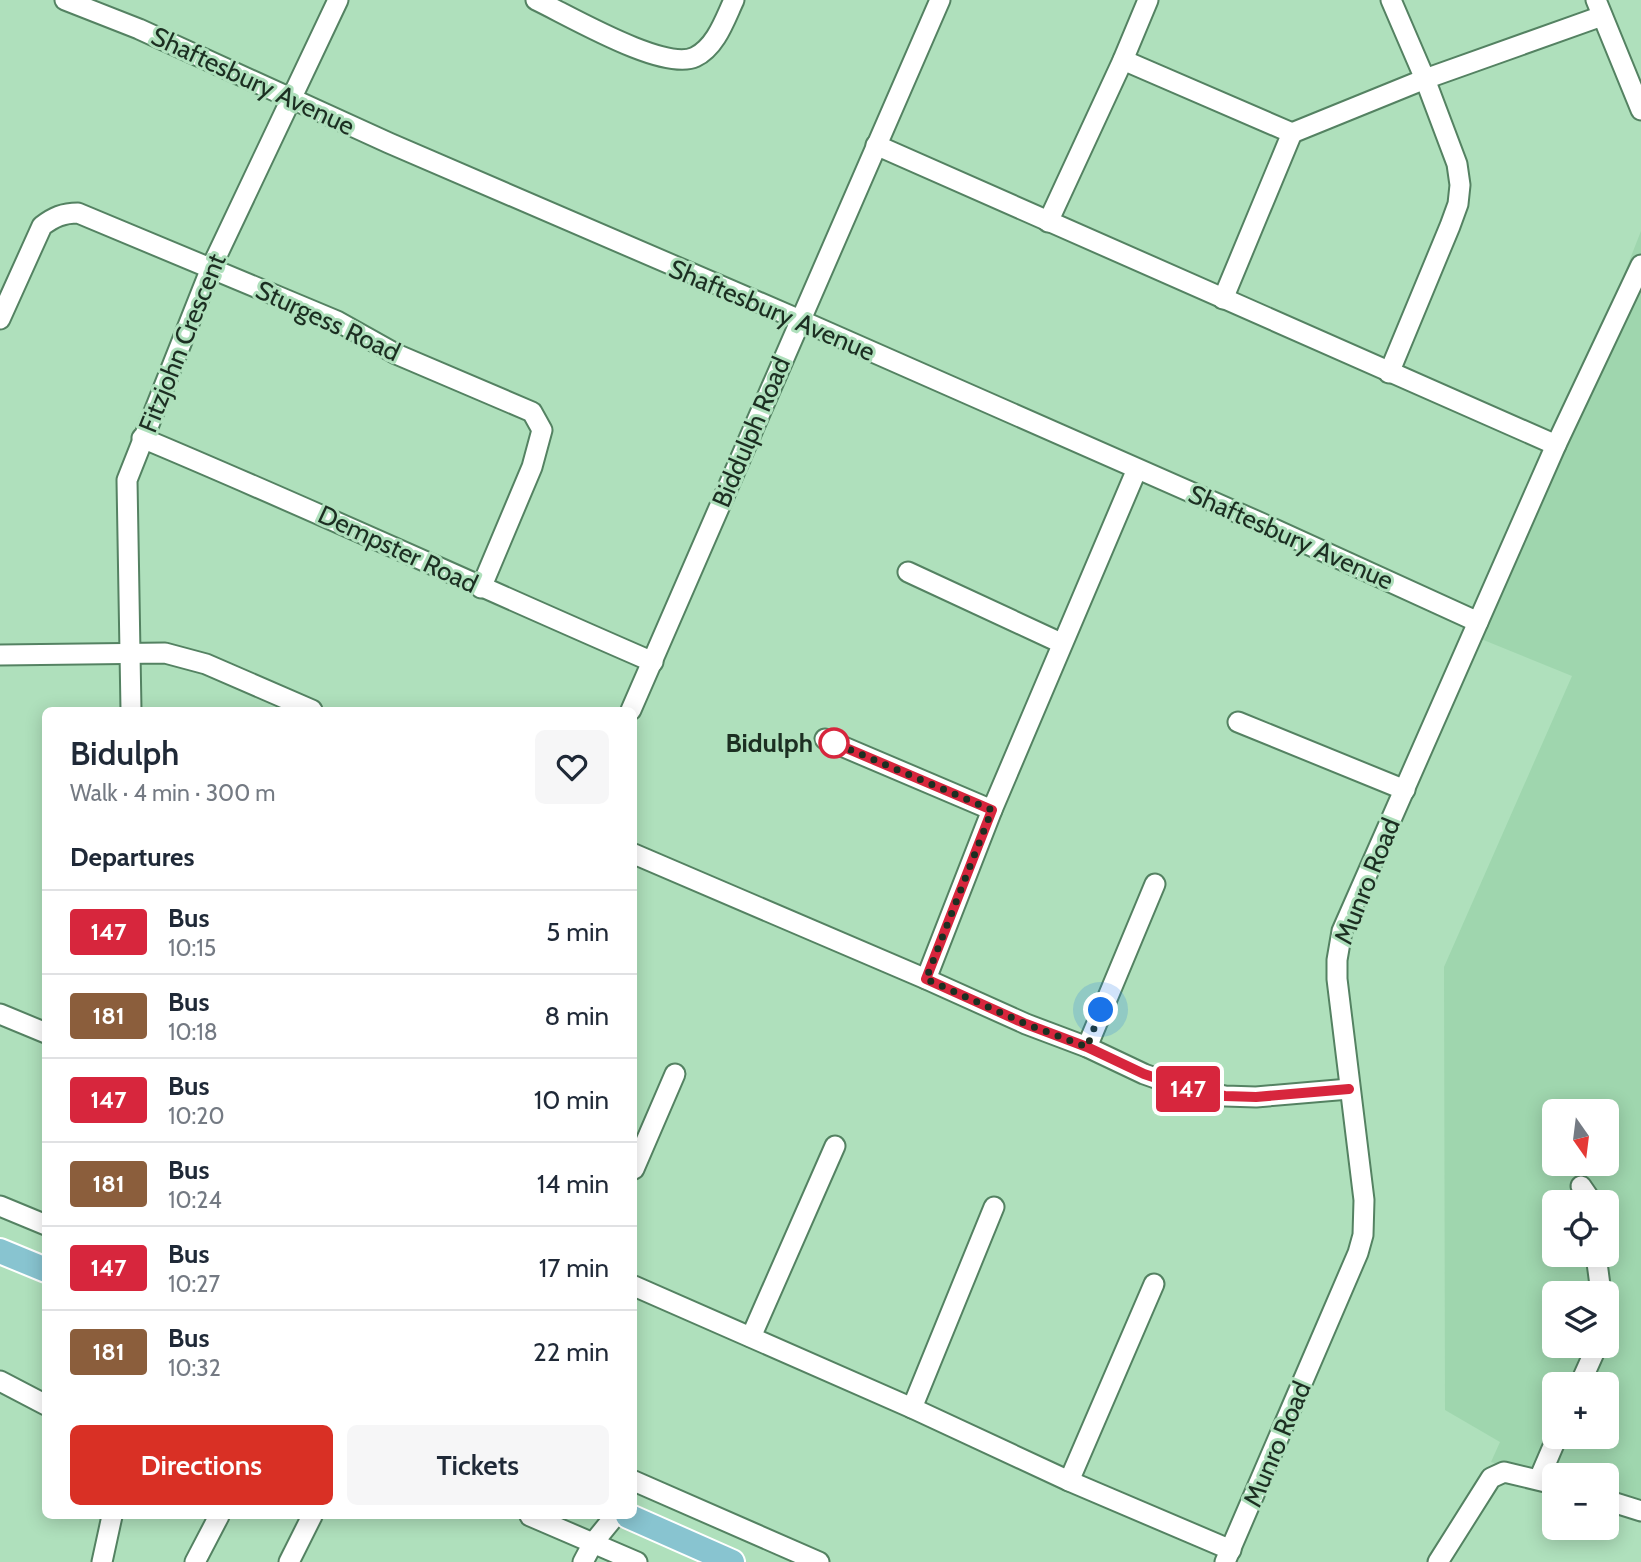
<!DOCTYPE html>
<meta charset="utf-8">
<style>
:root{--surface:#fff;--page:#f6f6f7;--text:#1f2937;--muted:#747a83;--line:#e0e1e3;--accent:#d93025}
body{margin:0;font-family:Cabin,sans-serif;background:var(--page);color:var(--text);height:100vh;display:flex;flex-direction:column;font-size:26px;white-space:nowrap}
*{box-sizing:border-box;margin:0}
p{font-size:23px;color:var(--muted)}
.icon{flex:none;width:38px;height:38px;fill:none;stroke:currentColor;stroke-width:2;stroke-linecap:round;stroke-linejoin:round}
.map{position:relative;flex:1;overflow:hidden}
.sheet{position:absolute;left:42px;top:707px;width:595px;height:812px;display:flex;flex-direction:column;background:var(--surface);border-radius:10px;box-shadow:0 4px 18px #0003}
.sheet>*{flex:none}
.badge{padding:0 14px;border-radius:5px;font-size:24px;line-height:46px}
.needle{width:46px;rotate:166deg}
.fabs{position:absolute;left:1542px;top:1099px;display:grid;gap:14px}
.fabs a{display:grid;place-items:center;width:77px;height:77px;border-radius:10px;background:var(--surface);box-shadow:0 4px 18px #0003;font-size:35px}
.you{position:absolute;width:35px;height:35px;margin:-18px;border:5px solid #fff;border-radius:50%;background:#1a73e8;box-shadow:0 0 0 10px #1a73e833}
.map>.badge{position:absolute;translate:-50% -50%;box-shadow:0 0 0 4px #fff}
h2{padding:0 28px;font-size:26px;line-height:63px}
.round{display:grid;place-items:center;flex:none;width:74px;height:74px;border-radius:10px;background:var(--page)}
.overview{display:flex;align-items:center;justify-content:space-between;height:119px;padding:0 28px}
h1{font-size:33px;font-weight:600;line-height:52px}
.button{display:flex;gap:14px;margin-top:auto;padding:14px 28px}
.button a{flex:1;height:80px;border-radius:10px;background:var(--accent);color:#fff;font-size:28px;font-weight:600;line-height:80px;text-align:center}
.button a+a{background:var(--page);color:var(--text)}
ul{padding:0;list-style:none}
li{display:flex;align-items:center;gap:21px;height:84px;padding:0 28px;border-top:2px solid var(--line)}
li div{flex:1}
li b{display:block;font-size:26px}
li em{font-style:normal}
li .badge{min-width:77px;font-weight:700;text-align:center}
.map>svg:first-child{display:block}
.built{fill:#9fd6ae;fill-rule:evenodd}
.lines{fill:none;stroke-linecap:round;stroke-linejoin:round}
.minor-casing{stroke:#548262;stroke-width:23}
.major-casing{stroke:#fff;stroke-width:28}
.minor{stroke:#fff;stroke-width:19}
.major{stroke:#88c4d0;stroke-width:24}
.line-casing{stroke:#fff;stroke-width:16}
.line{stroke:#d7263d;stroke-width:10}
.walk{stroke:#1c2f22;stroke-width:7;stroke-dasharray:0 12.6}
.stop-dot{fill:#fff;stroke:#d7263d;stroke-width:3.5}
.labels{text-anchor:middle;stroke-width:6;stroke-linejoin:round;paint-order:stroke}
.street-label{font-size:26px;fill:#1c2f22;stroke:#afe0bc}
.stop-label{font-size:26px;font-weight:bold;fill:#1c2f22;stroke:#afe0bc;text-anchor:end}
</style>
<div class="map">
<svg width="1641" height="1562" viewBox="0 0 1641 1562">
<rect width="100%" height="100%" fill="#afe0bc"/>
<path class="built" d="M1641 231V1506L1607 1496 1606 1475H1554V1481L1491 1462 1500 1442 1445 1410 1444 967 1572 676 1481 639ZM1554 1111H1606V1164H1554ZM1554 1202H1606V1255H1554ZM1554 1293H1606V1346H1554ZM1554 1384H1606V1437H1554Z"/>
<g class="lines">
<g class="minor-casing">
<g id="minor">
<polyline points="65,0 139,29 389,143 800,320 1261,523 1478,622"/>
<path d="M536 0C568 15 664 72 695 57 716 47 725 19 734 0"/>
<polyline points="1596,0 1641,110"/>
<polyline points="1123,60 1292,133 1223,299"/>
<polyline points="1292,133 1425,79 1602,16"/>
<polyline points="876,145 1556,445"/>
<polyline points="1048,222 1123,60 1148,0"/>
<path d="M0 319 42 226C54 217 63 213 78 213L337 321 396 354 532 412 542 430 532 467 481 588"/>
<polyline points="1389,373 1450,226 1458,204 1460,185 1457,164 1425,79 1391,0"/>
<path d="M142 438C314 510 482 588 653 662"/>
<polyline points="908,572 1061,643"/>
<polyline points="0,655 165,653 206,664 312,710"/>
<polyline points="131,710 127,480 211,268 338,0"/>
<polyline points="631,710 940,0"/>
<polyline points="1238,722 1405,790"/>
<polyline points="825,739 992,810"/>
<polyline points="634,854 926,979 1026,1024 1087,1047 1144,1074 1178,1086 1225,1096 1256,1097 1349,1089"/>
<polyline points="926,979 992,810 1137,469"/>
<polyline points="0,1014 46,1033"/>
<polyline points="1087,1047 1155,884"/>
<polyline points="634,1169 675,1074"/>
<polyline points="1581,1186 1592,1202"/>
<polyline points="0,1206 46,1225"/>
<polyline points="1596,1255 1601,1293"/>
<polyline points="634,1286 912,1408 1069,1481 1231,1550"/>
<polyline points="751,1337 835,1146"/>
<polyline points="0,1381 46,1405"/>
<polyline points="1580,1384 1597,1346"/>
<polyline points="912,1408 994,1207"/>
<polyline points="1539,1479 1557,1437"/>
<polyline points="634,1481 819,1562"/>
<polyline points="1069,1481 1154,1284"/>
<polyline points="1606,1500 1641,1511"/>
<polyline points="530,1516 637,1562"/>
<polyline points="102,1562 112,1516"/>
<polyline points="195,1562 219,1516"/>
<polyline points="289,1562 312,1516"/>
<polyline points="583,1562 593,1543 615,1516"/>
<polyline points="1225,1562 1358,1253 1363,1235 1364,1200 1337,979 1337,960 1342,931 1556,445 1641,265"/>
<polyline points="1438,1562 1491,1478 1504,1472 1554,1484"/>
</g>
</g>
<g class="major-casing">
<g id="major">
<polyline points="0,1251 46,1270"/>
<polyline points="628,1516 732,1562"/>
</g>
</g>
<use href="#minor" class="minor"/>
<use href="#major" class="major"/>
</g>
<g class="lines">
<g class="line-casing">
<polyline id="line" points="825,739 992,810 926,979 1026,1024 1087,1047 1144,1074 1195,1091 1225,1096 1256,1097 1349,1089"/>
</g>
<use href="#line" class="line"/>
<polyline class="walk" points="834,743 825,739 992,810 926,979 1026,1024 1087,1047 1101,1010"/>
</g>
<circle class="stop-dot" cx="834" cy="743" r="14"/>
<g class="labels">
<g class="street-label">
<text transform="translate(253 81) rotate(25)" y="9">Shaftesbury Avenue</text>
<text transform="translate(772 310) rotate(23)" y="9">Shaftesbury Avenue</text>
<text transform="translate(328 321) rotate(25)" y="9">Sturgess Road</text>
<text transform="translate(182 343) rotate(-68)" y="9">Fitzjohn Crescent</text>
<text transform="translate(751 432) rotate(-67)" y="9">Biddulph Road</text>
<text transform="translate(1291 537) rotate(24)" y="9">Shaftesbury Avenue</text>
<text transform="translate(398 549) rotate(25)" y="9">Dempster Road</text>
<text transform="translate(1367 881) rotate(-68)" y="9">Munro Road</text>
<text transform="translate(1277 1444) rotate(-67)" y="9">Munro Road</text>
</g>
<g class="stop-label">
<text x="813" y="752">Bidulph</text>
</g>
</g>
</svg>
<div class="fabs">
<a><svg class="needle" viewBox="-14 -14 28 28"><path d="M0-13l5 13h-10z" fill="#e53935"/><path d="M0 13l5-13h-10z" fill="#747a83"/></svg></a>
<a><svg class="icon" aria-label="locate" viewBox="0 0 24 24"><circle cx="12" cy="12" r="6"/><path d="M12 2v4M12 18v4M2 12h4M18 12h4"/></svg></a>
<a><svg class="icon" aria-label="layers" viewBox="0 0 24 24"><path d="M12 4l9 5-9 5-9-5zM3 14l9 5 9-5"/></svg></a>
<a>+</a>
<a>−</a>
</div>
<div class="you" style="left:1101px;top:1010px"></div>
<b class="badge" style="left:1188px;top:1089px;background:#d7263d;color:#fff">147</b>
<section class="sheet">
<div class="overview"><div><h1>Bidulph</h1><p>Walk · 4 min · 300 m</p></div><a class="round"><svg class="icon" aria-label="heart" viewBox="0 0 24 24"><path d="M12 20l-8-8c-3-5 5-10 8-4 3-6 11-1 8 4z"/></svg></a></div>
<h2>Departures</h2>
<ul>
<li><span class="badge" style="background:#d7263d;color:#fff">147</span><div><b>Bus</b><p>10:15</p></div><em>5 min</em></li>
<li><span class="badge" style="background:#8b5e3c;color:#fff">181</span><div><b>Bus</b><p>10:18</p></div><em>8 min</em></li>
<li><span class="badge" style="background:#d7263d;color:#fff">147</span><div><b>Bus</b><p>10:20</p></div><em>10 min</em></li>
<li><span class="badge" style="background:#8b5e3c;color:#fff">181</span><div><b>Bus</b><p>10:24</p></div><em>14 min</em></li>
<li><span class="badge" style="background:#d7263d;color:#fff">147</span><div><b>Bus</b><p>10:27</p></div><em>17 min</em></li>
<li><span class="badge" style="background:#8b5e3c;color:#fff">181</span><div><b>Bus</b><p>10:32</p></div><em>22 min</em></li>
</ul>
<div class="button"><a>Directions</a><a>Tickets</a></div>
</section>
</div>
